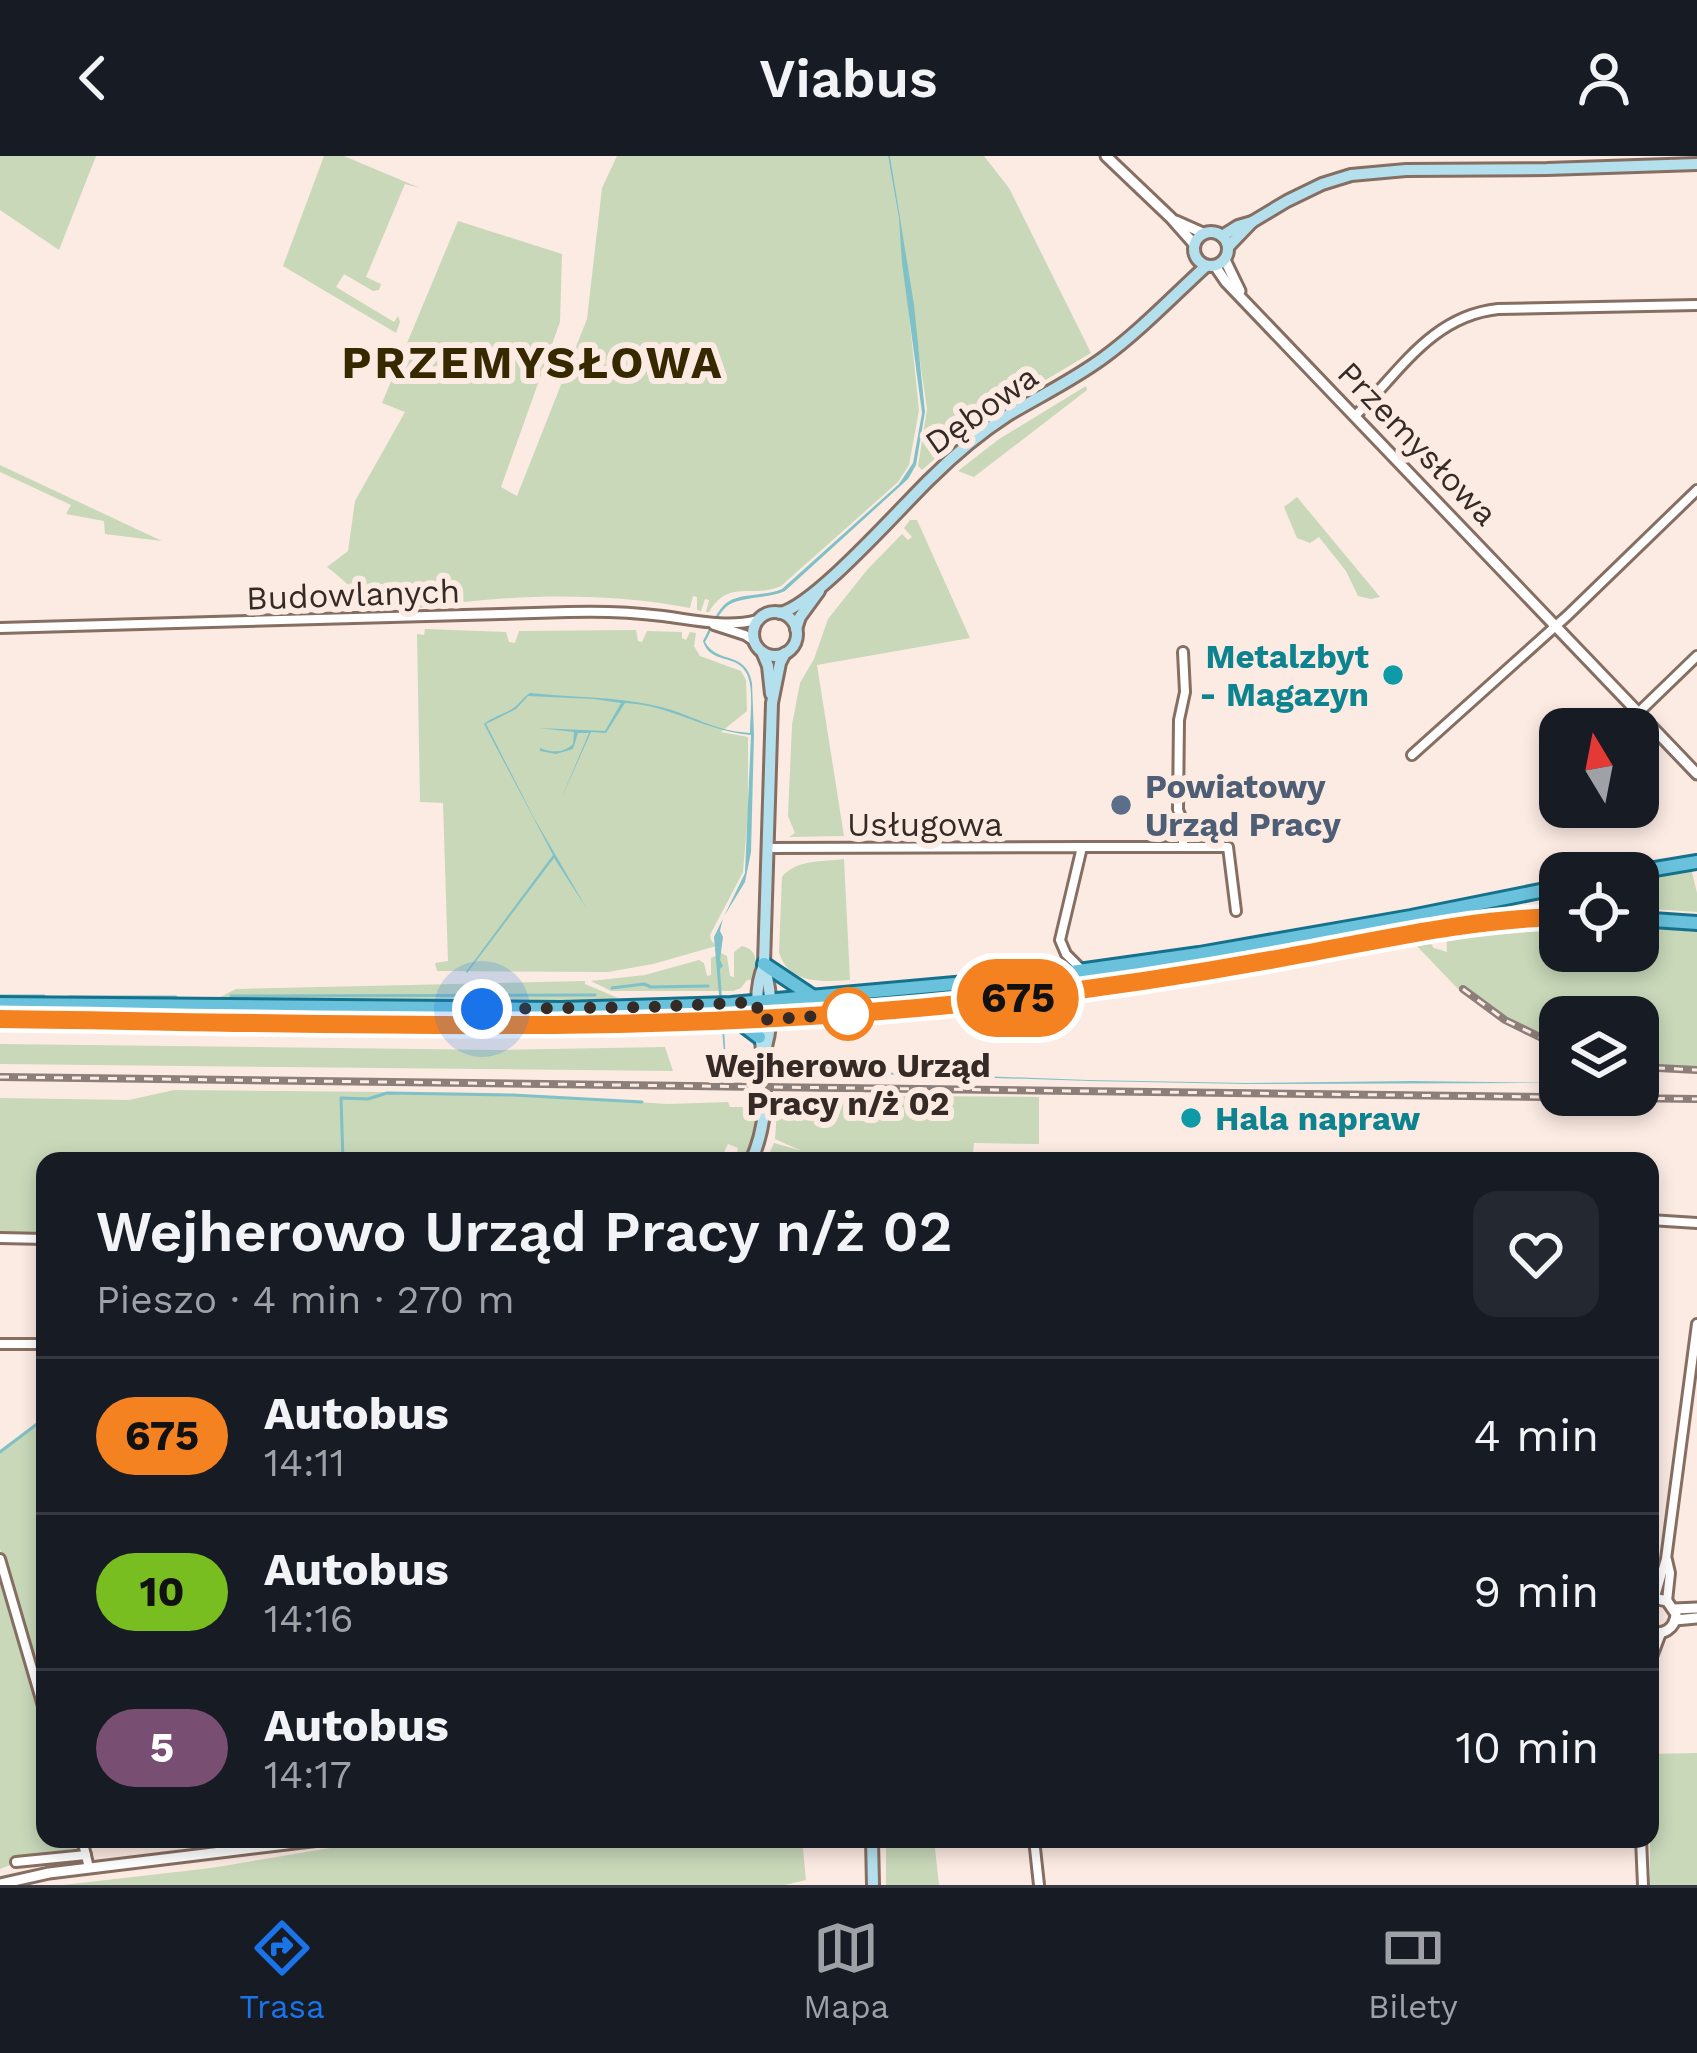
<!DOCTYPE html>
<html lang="pl">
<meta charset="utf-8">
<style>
:root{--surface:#171b24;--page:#242831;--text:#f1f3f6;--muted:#9ea1a6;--line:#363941;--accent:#1a73e8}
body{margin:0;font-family:"Work Sans",sans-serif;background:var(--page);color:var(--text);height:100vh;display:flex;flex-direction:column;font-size:45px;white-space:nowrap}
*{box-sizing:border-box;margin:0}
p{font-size:39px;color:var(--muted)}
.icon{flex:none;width:66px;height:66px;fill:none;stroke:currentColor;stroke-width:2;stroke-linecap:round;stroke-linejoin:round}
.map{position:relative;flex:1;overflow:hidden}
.sheet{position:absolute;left:36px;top:996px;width:1623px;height:696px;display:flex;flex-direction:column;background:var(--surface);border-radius:24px;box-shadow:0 6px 18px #0003}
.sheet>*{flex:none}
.badge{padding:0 24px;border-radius:39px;font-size:42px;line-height:78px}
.needle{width:78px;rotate:350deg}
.buttons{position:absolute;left:1539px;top:552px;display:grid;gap:24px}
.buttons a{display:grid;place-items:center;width:120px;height:120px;border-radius:24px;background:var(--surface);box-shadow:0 6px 18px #0003;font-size:60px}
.you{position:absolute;width:60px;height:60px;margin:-30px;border:9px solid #fff;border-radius:50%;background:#1a73e8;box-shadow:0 0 0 18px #1a73e833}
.map>.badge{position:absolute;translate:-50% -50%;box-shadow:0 0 0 6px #fff}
.round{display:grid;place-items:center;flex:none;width:126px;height:126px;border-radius:24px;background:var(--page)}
.summary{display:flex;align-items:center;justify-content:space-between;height:204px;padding:0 60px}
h1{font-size:57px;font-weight:600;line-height:90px}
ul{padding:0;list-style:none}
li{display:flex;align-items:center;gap:36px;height:156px;padding:0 60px;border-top:3px solid var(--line)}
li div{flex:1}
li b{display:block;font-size:45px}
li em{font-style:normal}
li .badge{min-width:132px;font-weight:700;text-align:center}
header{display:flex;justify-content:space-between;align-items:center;height:156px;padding:0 60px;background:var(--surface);font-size:54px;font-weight:600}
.tabs{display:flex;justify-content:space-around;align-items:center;height:168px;border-top:3px solid var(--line);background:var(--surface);font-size:33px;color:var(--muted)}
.tabs a{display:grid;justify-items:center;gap:6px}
.tabs .on{color:var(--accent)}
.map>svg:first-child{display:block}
.green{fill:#c8d8b9}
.water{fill:#80c0c7}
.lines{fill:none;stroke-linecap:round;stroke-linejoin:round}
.stream{stroke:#80c0c7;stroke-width:3}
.minor-casing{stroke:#866e62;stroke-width:14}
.tertiary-casing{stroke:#866e62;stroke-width:15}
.secondary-casing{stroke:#866e62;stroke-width:16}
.primary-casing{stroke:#16728c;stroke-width:18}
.minor{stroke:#fff;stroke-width:8}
.tertiary{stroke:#fff;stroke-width:9}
.secondary{stroke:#b4e0ed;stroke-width:10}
.primary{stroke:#69c1db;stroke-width:12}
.rail-casing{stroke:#8c7e78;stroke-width:8}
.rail{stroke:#fcebe3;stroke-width:3;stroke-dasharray:9;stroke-linecap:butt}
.line-casing{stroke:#fff;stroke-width:27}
.line{stroke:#f58220;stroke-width:18}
.walk{stroke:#352a25;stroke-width:12;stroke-dasharray:0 21.6}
.culture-dot{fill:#0f9aa8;stroke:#fcebe3;stroke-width:4.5}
.service-dot{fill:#5c6f8a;stroke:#fcebe3;stroke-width:4.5}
.stop-dot{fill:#fff;stroke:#f58220;stroke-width:6}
.labels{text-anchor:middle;stroke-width:12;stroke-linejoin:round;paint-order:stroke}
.street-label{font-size:33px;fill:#352a25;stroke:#fcebe3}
.culture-label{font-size:33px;font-weight:bold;fill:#0d838f;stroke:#fcebe3;text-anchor:end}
.service-label{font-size:33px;font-weight:bold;fill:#4e5e75;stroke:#fcebe3;text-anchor:start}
.stop-label{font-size:33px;font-weight:bold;fill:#352a25;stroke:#fcebe3}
.district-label{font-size:45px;font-weight:bold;letter-spacing:3px;fill:#362900;stroke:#fcebe3}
</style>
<header><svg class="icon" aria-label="back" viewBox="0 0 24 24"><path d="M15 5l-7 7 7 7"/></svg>Viabus<svg class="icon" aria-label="person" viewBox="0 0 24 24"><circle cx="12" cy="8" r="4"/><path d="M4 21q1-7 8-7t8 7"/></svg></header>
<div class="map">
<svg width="1697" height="1729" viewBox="0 0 1697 1729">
<rect width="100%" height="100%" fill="#fcebe3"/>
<g class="green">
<polygon points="0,0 96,0 59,94 0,54"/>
<polygon points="324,0 344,0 420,32 405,28 366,121 381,128 379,134 373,135 344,118 336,131 394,166 398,160 400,166 396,177 283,110"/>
<path d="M617 0H888L899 63 919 254 909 309 898 326 781 430C752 443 729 422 709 456H706L709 444 705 443 701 455 697 454V441L693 440 690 452C617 438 537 438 464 446 445 448 396 457 380 451 363 444 342 422 327 411L348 395 355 345 405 256 382 247 458 65 562 98 560 166 501 331 517 340 587 163 602 32Z"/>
<polygon points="890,0 984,0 1009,32 1091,197 988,258 979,250 976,253 981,263 922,314 918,310 927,253"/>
<polygon points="1086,230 1087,234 974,321 958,315 999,283"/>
<polygon points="0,309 162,385 105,378 104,365 66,358 71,349 0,316"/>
<polygon points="1297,341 1380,441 1371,443 1358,440 1346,415 1319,381 1310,387 1297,382 1284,351"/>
<polygon points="910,364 917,364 970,482 817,509 844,680 789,681 795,677 788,660 792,569 800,527 814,503 828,463 867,414 902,378 908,384 912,381 904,372"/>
<polygon points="425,473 506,476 509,486 515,487 519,475 636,474 638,485 642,486 647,475 682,476 682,482 686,484 690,476 696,477 694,490 700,500 741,515 746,524 747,555 721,576 748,581 748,657 743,716 710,779 711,784 716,790 653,808 608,816 437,815 435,807 448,805 443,647 420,646 417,478 424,479"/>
<path d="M844 703 850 824C821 826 788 828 779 796L782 721C796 703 823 706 844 703Z"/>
<polygon points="1691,712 1697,737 1697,756 1638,752 1638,720"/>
<polygon points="1514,768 1560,769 1560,795 1638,795 1638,771 1697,776 1697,911 1638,908 1638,861 1560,861 1560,887 1506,860 1463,828 1458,833 1413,786 1427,783 1434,792 1447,796 1446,777"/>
<path d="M1388 771 1392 775C1246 803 1099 828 951 843V839Z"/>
<path d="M742 790C760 794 756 810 753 824H747L741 832 733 835H611L591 825 645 819 699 804 704 807 707 820 711 819V802L721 797 727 800 730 820 734 821V796Z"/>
<polygon points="585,825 585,828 618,842 592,846 506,847 226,844 220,841 236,833"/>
<polygon points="0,852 563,857 563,861 511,864 0,859"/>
<polygon points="0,888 501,894 665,891 673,915 0,908"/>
<polygon points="174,934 490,937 668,948 728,946 730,951 746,951 759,945 757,974 744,1005 736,1001 738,992 728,988 721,1003 722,1005 45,1005 45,1078 0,1078 0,942 129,944"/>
<polygon points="778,939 1039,941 1039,988 974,987 972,1005 766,1005 774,987 802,995 775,983"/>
<polygon points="45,1262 45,1545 0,1393 0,1296"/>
<polygon points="0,1424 45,1576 45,1683 77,1683 80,1696 28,1702 0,1713"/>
<polygon points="1697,1597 1697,1729 1650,1729 1650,1598"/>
<polygon points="384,1683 802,1683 806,1724 785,1729 63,1729 211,1712"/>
<polygon points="886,1683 934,1683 939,1729 886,1729"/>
</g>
<path class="water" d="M888 0H890L914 149 925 256 916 309 908 323 785 435C769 443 737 440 726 451 717 459 711 476 705 486 718 509 746 494 752 527L754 579 751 696 745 726 723 762 720 775 723 781 720 804 723 810 720 813 726 904 801 907 874 916 1088 924 1247 927 1412 925 1560 927 1246 928 1090 925 874 918 799 909 728 906 729 920H726L714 781 745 717 751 579C705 575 671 549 625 547L606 577 591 576 561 643 589 577H578L573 593 556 598 540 595V592C552 597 564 597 573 588L574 576 539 572 605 575 621 547 594 543 528 540 516 553 486 568 534 662 587 753 554 702 467 817 466 816 553 699 484 568C492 561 503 559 512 553 520 548 523 541 530 537 574 542 618 540 661 551 696 560 710 574 750 577 750 560 754 533 747 518 737 497 710 509 703 485 709 474 715 458 724 449 737 436 765 441 782 433L899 328 913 307 922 257 902 107 899 63Z"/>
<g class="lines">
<g class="stream">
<polyline points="612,832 644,828 651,831 708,830"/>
<polyline points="0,840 44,840"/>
<polyline points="231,840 595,839"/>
<polyline points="69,841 176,841"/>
<polyline points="343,1005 341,942 368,943 387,937 513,939 642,946"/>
<polyline points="0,1296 45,1262"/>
</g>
<g class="minor-casing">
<g id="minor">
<path d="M1355 260C1399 217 1431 160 1498 153L1697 149"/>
<polyline points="714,469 745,479 754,485"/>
<path d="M0 472 568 456C600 455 631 456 663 460 694 464 727 472 757 464"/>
<polyline points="1638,557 1697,500"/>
<polyline points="1412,599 1568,459 1697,334"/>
<polyline points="1082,691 1228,691 1236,755"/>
<polyline points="1183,691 1183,666 1178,654 1179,564 1185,536 1183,496"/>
<polyline points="768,692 1082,691 1060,784 1066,798 1081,813"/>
<polyline points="1650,1064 1697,1067"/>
<polyline points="0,1082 45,1083"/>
<polyline points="0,1188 45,1188"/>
<polyline points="0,1403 45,1557"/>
<polyline points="1654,1444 1666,1403 1697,1168"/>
<polyline points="1667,1445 1670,1417 1667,1404"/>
<polyline points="1650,1506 1661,1477"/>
<polyline points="82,1683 89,1712"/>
<polyline points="1034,1683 1039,1729"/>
<polyline points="1641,1683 1643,1729"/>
<polyline points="16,1706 86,1699"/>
</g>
</g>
<g class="tertiary-casing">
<g id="tertiary">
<polyline points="1106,0 1171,62 1194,88"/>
<polyline points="1176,65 1203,77"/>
<polyline points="1225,104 1240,135"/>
<polyline points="1215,110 1226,126 1697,618"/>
<path d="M1650 1445 1658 1443 1667 1445 1676 1458C1675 1473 1663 1480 1650 1475"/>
<polyline points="1674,1453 1697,1452"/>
<polyline points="1675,1464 1697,1462"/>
<polyline points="0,1728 49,1717 328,1683"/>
</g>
</g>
<g class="secondary-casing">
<g id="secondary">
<circle cx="1211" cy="93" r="17"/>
<polyline points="1222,80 1238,70 1252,66"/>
<polyline points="1228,91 1252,66 1287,45 1322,28 1351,19 1406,14 1547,13 1697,8"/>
<circle cx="775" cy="478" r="22"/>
<path d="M780 457C815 449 900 352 930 323 954 299 980 277 1008 259 1040 240 1073 224 1103 202 1140 175 1172 141 1206 110"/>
<polyline points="796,473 800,461 819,435"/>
<polyline points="763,498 768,510 771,538"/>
<path d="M763 900C774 870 772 838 764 808L772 547 780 507 785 497"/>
<path d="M751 1005C766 972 767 939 763 903 760 870 751 840 764 809"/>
<polyline points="872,1683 873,1729"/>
</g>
</g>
<g class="primary-casing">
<g id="primary">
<polyline points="1631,717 1697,706"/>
<polyline points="1638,763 1697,767"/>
<polyline points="764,808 812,840"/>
<polyline points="0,848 561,853 731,848 1043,820 1199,798 1411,761 1560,731"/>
<path d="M0 863C323 867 647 881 969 847 1074 837 1179 821 1283 802 1375 785 1466 763 1560 761"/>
<polyline points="739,866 759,881"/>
</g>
</g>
<use href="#minor" class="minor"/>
<use href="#tertiary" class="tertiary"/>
<use href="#secondary" class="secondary"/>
<use href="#primary" class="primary"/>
<g class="rail-casing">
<g id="rail">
<polyline points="1463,833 1505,864 1560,891"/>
<polyline points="1638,911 1697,914"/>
<polyline points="0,921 1697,943"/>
</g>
</g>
<use href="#rail" class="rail"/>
</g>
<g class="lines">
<g class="line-casing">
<path id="line" d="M0 863C323 867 647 881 969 847 1077 836 1185 820 1292 800 1381 784 1469 763 1560 761"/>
</g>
<use href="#line" class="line"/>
<polyline class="walk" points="482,853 650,851 757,846 758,864 848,858"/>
</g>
<g class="culture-dot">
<circle cx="1393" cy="519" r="12"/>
<circle cx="1191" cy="962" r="12"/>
</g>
<circle class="service-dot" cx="1121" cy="649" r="12"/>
<circle class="stop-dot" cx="848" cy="858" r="24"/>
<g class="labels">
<g class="street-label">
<text transform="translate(981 253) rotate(-35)" y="12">Dębowa</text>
<text transform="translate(1418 287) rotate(46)" y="12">Przemysłowa</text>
<text transform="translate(353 438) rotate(-2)" y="12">Budowlanych</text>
<text x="925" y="680">Usługowa</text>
</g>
<g class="culture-label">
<text x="1369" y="512">Metalzbyt<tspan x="1369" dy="38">- Magazyn</tspan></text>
<text x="1215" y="974" text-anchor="start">Hala napraw</text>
</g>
<g class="service-label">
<text x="1145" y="642">Powiatowy<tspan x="1145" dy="38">Urząd Pracy</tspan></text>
</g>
<g class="stop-label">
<text x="848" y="921">Wejherowo Urząd<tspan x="848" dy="38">Pracy n/ż 02</tspan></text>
</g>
<g class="district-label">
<text x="533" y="222">PRZEMYSŁOWA</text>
</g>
</g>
</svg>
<div class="buttons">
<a><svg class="needle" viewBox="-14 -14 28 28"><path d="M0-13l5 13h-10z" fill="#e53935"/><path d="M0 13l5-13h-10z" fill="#9ea1a6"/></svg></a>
<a><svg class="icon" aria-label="locate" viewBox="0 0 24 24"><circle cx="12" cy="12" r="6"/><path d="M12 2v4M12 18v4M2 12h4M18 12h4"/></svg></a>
<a><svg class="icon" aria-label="layers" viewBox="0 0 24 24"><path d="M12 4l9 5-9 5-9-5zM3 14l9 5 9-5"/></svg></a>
</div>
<div class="you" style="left:482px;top:853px"></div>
<b class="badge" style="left:1018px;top:842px;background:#f58220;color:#111">675</b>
<section class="sheet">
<div class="summary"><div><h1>Wejherowo Urząd Pracy n/ż 02</h1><p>Pieszo · 4 min · 270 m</p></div><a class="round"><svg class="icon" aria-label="heart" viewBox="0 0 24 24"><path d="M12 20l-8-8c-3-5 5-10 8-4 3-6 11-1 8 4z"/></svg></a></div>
<ul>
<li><span class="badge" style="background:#f58220;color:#111">675</span><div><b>Autobus</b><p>14:11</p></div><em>4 min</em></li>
<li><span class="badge" style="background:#78be21;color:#111">10</span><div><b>Autobus</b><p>14:16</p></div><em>9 min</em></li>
<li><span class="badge" style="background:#784e72;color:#fff">5</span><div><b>Autobus</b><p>14:17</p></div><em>10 min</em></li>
</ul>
</section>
</div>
<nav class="tabs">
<a class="on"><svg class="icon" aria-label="directions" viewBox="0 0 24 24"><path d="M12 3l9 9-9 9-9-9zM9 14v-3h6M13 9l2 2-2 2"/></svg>Trasa</a>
<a><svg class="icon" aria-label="map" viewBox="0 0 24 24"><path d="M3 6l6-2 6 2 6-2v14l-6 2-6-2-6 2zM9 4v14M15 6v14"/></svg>Mapa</a>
<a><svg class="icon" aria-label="tickets" viewBox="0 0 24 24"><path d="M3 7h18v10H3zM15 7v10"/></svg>Bilety</a>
</nav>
